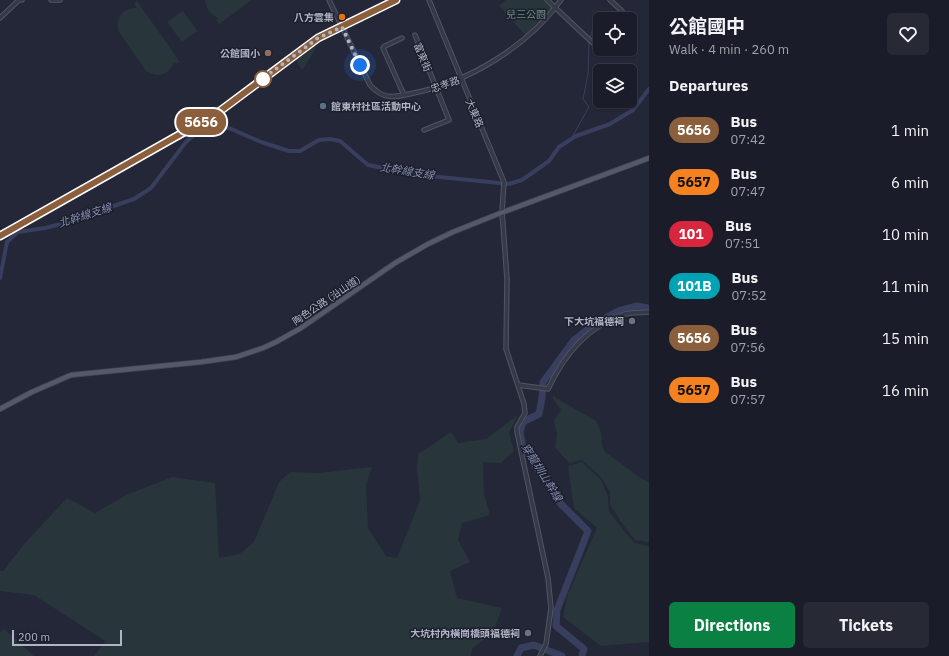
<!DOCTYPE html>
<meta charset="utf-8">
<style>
:root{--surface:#1a1d29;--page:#272a35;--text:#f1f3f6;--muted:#9fa2a8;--line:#383b46;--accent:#0b8043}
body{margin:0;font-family:"IBM Plex Sans","Noto Sans TC",sans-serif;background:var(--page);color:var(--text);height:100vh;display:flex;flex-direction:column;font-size:15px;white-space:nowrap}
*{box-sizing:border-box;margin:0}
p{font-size:13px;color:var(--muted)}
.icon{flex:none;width:22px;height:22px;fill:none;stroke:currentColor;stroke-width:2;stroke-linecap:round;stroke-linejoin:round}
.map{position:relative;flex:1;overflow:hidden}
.drawer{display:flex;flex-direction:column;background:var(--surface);width:300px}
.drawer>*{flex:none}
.badge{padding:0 8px;border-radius:13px;font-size:14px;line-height:26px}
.tools{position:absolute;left:593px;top:12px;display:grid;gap:8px}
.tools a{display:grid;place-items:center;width:44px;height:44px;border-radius:6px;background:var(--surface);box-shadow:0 1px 3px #0004,0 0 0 1px var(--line);font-size:20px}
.scale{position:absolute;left:12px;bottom:10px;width:110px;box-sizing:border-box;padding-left:4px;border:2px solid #b1b4c4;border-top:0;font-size:11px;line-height:14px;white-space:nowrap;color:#b1b4c4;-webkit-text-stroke:3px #1c1f2d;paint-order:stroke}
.you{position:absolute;width:20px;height:20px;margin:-10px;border:3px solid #fff;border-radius:50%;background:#1a73e8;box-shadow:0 0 0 6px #1a73e833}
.map>.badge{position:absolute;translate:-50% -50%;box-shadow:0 0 0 2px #fff}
h2{padding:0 20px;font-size:15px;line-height:36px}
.round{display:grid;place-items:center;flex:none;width:42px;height:42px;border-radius:6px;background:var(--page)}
.headline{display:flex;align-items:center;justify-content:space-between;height:68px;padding:0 20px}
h1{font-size:19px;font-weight:700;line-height:30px}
.action{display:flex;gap:8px;margin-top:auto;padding:8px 20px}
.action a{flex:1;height:46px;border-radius:6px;background:var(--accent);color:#fff;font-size:16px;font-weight:700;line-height:46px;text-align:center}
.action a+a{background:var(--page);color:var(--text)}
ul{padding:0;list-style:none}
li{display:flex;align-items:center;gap:12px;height:52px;padding:0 20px}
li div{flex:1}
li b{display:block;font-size:15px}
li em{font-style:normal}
li .badge{min-width:44px;font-weight:700;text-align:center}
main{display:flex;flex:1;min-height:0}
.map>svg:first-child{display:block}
.green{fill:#28353b}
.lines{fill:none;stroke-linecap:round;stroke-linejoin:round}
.stream{stroke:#383e5d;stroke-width:1}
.canal{stroke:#383e5d;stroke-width:4}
.river{stroke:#383e5d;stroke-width:7}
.minor-casing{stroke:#515463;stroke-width:5.5}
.major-casing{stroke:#404351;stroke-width:6}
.minor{stroke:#363948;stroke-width:3.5}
.major{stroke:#545868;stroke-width:4.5}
.line-casing{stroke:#fff;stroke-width:9}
.line{stroke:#8b5e3c;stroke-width:6}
.walk{stroke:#b1b4c4;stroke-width:4;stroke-dasharray:0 7.2}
.food-dot{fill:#e8710a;stroke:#1c1f2d;stroke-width:1.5}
.education-dot{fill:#8d6e63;stroke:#1c1f2d;stroke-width:1.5}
.stop-dot{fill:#fff;stroke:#8b5e3c;stroke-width:2}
.service-dot{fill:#5c6f8a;stroke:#1c1f2d;stroke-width:1.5}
.worship-dot{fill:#6b7280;stroke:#1c1f2d;stroke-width:1.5}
.labels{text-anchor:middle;stroke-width:3;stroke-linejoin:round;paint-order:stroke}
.park-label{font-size:10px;fill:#6b937e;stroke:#1c1f2d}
.poi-label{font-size:10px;font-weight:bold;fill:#b1b4c4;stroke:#1c1f2d;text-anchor:end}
.street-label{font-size:10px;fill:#b1b4c4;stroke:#1c1f2d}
.water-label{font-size:11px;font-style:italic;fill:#838bae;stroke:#1c1f2d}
</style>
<main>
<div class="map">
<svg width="649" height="656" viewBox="0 0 649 656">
<rect width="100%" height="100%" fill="#232737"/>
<g class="green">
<path d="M205 0H252L219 24 216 20 219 18C210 15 206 9 205 0Z"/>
<polygon points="506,0 543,0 552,8 525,35 499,6"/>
<path d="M137 1 180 62 176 64 174 62C170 75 157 78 146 71L119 32C115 19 122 7 137 8L134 3Z"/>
<polygon points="183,11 198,31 182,42 167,22"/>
<polygon points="316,44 315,50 302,70 295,58"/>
<polygon points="553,396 596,421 601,432 602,444 604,451 639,477 649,482 649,542 635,540 626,529 610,505 610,492 601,477 582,460 571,463 568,462 555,447 557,434 554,420 561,410 553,399"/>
<polygon points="519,414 509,432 514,451 501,463 483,462 484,494 490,515 462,523 458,540 470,562 450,571 457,598 502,608 493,632 472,649 471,656 94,656 105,641 34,595 0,591 0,571 3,571 24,544 67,498 95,513 126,495 172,477 215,483 219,558 239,554 254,542 279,482 290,472 318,473 372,467 366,485 368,528 386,556 397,558 420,500 417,469 418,454 451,432 458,443 486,439"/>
<polygon points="582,462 601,480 608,496 609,512 634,543 649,546 649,642 601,646 563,617 567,596 597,528 574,508 568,466"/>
<polygon points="4,629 34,656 0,656 0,632"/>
</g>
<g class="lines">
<g class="stream">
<polyline points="590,39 597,12"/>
<polyline points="571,139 589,107 583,99 588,74 589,42"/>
</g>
<polyline class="canal" points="0,278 7,242 18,232 45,228 61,224 134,199 151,188 186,142 201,129 229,128 261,142 289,151 300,151 319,140 330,139 340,141 368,165 420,175 509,184 522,180 549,161 559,147 576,136 610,124 633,110 649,89"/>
<g class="river">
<polyline points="517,656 521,648 534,645 562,656"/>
<polyline points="582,656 584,649 556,626 557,610 588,531 560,503 523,447 520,432 523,422 539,414 542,398 543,382 574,340 595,324 618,311 637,306 649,308"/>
</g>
<g class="minor-casing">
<g id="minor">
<polyline points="51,0 60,0"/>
<path d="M329 0 370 85C384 101 396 97 414 93 469 82 528 46 561 0"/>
<polyline points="429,0 504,182 502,212 507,279 506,349 524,404 525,413 517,427 517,432 548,578 551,608 546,644 540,656"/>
<polyline points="547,0 595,45 600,40"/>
<polyline points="610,0 622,11 623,16 620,19"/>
<polyline points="0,18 19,0 22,0"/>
<polyline points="415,35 449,120 424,130"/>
<polyline points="402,38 385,46 383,48 404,95"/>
<path d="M518 385 548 389C563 357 587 327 622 315 630 312 641 313 649 312"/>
</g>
</g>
<g class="major-casing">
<g id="major">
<polyline points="0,236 216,114 318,39 396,0"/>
<polyline points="0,409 32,392 71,375 201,362 236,357 263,348 276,342 301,328 395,263 428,244 453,232 498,214 649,158"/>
</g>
</g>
<use href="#minor" class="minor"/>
<use href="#major" class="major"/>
</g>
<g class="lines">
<g class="line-casing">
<polyline id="line" points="0,236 216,114 318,38 396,0"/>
</g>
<use href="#line" class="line"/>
<polyline class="walk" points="263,79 261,80 318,38 342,27 360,65"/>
</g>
<circle class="food-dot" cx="342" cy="17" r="4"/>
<circle class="education-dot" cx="268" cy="53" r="4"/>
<circle class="stop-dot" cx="263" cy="79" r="8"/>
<circle class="service-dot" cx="323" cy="106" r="4"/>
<g class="worship-dot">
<circle cx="632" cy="321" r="4"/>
<circle cx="528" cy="633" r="4"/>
</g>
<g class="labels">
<g class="park-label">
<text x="526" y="18">兒三公園</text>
</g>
<g class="poi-label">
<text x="334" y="21">八方雲集</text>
<text x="260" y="57">公館國小</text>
<text x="331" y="110" text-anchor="start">館東村社區活動中心</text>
<text x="624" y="325">下大坑福德祠</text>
<text x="520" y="637">大坑村內橫崗橋頭福德祠</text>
</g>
<g class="street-label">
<text transform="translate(423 57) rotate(68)" y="4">富東街</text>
<text transform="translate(445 84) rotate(-19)" y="4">忠孝路</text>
<text transform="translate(475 113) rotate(67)" y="4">大東路</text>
<text transform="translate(326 300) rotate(-34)" y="4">陶色公路 (沿山道)</text>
</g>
<g class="water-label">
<text transform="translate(407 171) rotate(9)" y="4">北幹線支線</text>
<text transform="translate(85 215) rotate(-18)" y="4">北幹線支線</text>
<text transform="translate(542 472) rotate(58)" y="4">穿龍圳山幹線</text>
</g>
</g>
</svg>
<div class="tools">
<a><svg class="icon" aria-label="locate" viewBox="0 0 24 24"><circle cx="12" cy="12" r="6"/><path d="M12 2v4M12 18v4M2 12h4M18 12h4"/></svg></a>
<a><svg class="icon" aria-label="layers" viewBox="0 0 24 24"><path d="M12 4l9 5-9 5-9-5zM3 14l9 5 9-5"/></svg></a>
</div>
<div class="scale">200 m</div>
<div class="you" style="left:360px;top:65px"></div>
<b class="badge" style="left:201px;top:122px;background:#8b5e3c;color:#fff">5656</b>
</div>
<section class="drawer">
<div class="headline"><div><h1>公館國中</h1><p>Walk · 4 min · 260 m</p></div><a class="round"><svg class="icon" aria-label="heart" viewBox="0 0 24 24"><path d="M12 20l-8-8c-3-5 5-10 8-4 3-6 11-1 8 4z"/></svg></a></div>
<h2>Departures</h2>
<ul>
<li><span class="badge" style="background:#8b5e3c;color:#fff">5656</span><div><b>Bus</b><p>07:42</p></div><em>1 min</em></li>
<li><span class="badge" style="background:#f58220;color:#111">5657</span><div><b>Bus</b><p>07:47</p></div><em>6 min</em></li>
<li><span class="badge" style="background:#d7263d;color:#fff">101</span><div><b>Bus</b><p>07:51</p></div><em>10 min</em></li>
<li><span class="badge" style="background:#00a3b4;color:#fff">101B</span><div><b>Bus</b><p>07:52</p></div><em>11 min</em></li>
<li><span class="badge" style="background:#8b5e3c;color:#fff">5656</span><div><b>Bus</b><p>07:56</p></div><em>15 min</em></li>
<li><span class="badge" style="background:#f58220;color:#111">5657</span><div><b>Bus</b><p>07:57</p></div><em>16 min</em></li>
</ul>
<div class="action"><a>Directions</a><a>Tickets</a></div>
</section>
</main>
